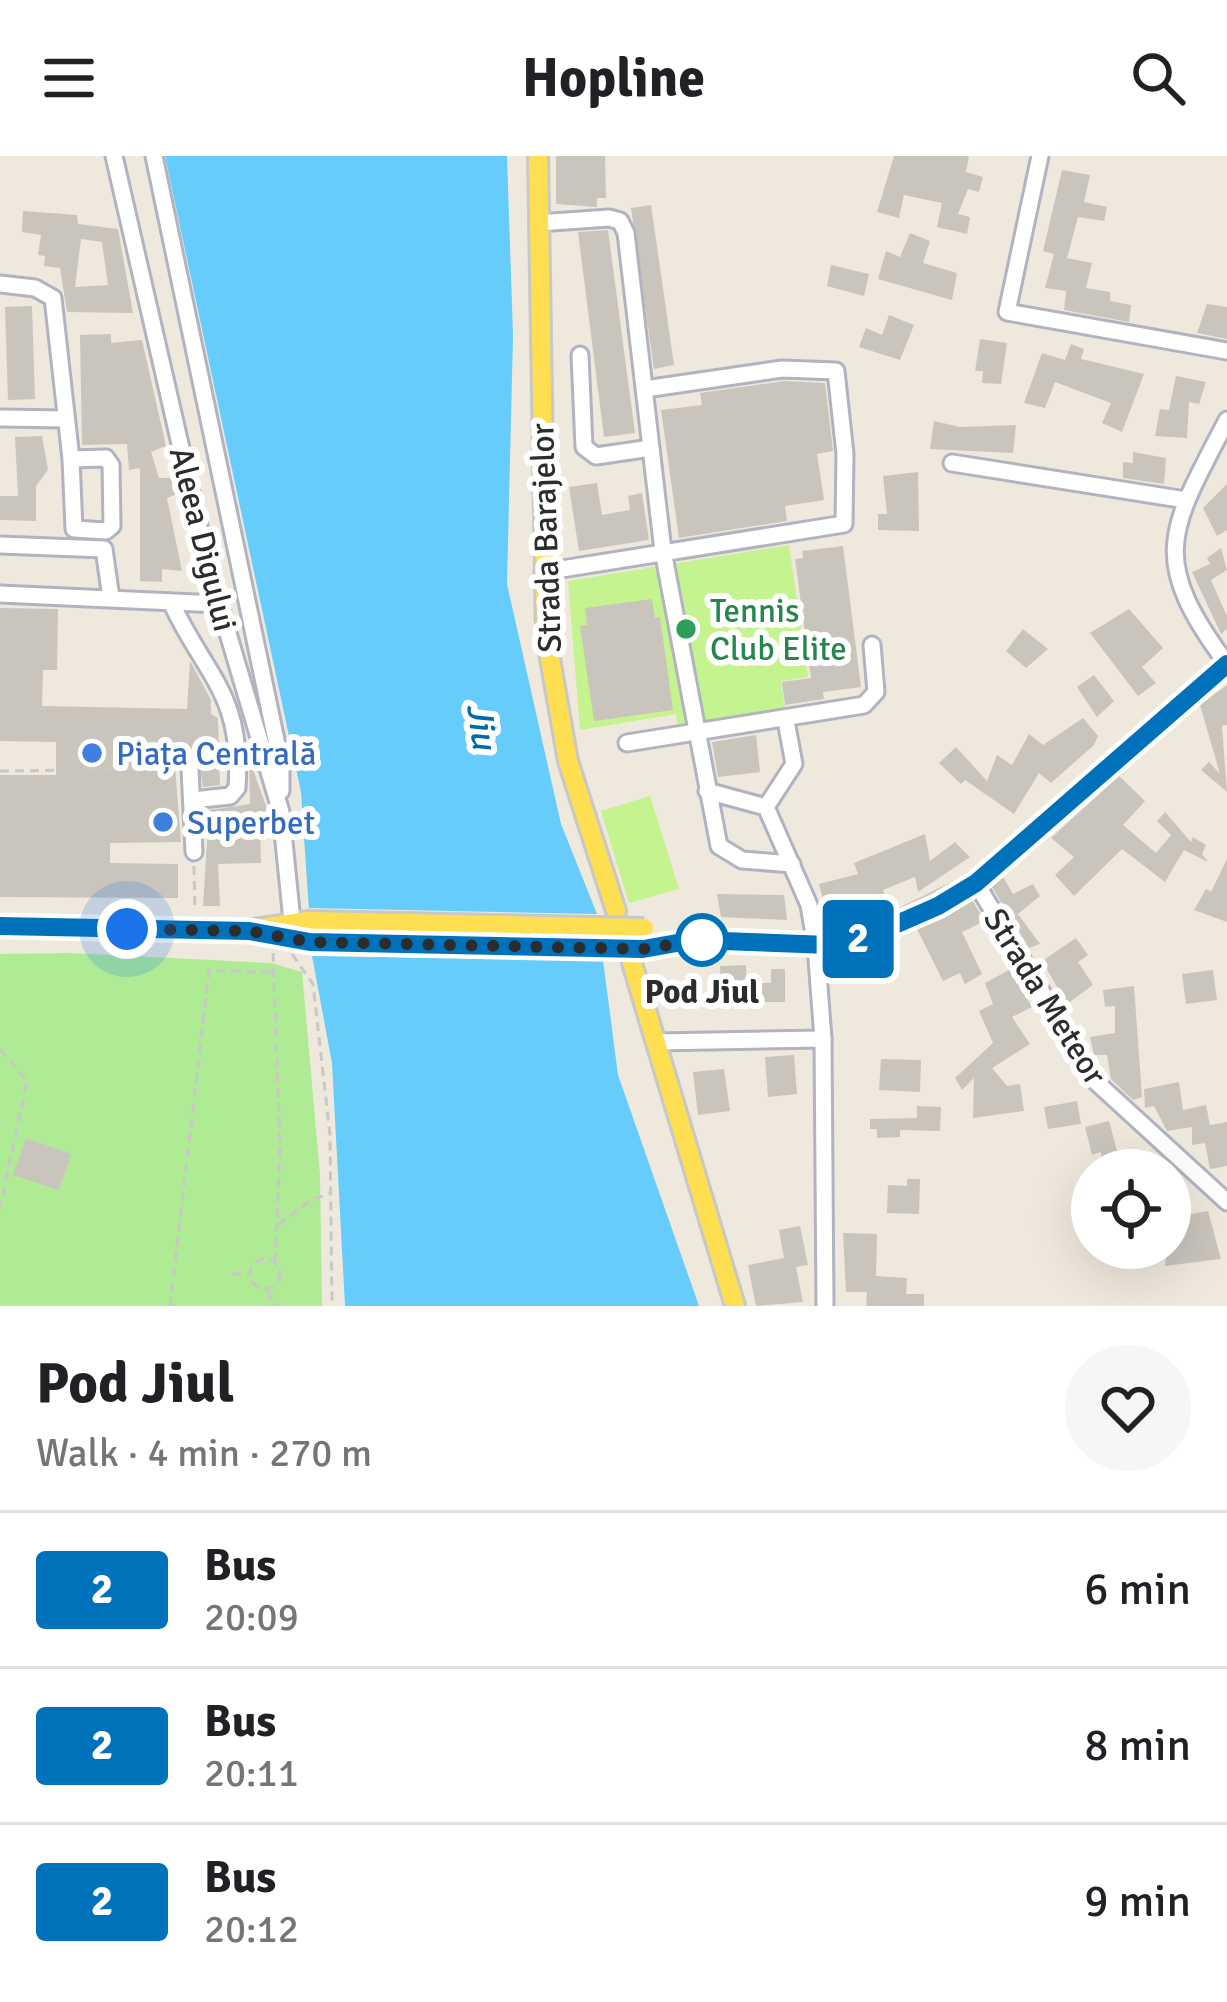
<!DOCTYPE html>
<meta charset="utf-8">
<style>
:root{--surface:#fff;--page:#f6f6f6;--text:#202124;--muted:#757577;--line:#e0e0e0}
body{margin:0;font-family:Signika,sans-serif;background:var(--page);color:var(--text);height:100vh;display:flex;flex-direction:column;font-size:45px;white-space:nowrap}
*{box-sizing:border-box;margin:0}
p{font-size:39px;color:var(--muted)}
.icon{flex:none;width:66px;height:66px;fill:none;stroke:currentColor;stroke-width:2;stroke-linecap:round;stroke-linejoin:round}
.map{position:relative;height:1150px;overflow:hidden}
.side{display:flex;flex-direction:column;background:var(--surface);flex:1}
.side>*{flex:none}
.badge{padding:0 24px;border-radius:9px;font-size:42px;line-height:78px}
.tools{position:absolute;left:1071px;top:993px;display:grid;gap:24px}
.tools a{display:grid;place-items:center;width:120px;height:120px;border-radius:50%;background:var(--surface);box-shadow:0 12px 48px #0002;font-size:60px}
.you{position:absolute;width:60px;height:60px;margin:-30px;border:9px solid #fff;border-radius:50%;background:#1a73e8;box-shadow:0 0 0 18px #1a73e833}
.map>.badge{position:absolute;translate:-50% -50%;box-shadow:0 0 0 6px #fff}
.round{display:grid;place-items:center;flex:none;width:126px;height:126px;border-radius:63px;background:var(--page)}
.overview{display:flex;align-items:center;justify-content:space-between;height:204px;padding:0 36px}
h1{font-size:57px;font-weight:800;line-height:90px}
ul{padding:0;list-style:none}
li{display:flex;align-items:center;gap:36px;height:156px;padding:0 36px;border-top:3px solid var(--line)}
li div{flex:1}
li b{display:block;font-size:45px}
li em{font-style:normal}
li .badge{min-width:132px;font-weight:700;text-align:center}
header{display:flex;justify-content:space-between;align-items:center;height:156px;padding:0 36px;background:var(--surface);font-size:54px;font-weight:800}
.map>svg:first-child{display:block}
.green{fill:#aeeb94}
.pitch{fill:#c4f38f}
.water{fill:#66ccfb}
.pier{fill:#efe8dd}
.building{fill:#cac5bc;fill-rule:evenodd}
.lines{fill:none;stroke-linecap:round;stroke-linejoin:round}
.minor-casing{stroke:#b1b3c1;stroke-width:21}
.major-casing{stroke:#c8c8c8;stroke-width:24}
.path{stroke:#c8c8c8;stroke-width:3;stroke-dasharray:9 6;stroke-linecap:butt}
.minor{stroke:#fff;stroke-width:15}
.major{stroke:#ffdf52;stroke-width:18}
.major-bridge-casing{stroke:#c8c8c8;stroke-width:24;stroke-linecap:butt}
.major-bridge{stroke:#ffdf52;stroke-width:18}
.line-casing{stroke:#fff;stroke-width:27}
.line{stroke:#0072bc;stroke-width:18}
.walk{stroke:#2c2c2c;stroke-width:12;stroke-dasharray:0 21.6}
.leisure-dot{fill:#2e9e5b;stroke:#fff;stroke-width:4.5}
.shop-dot{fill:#3f7fe0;stroke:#fff;stroke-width:4.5}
.stop-dot{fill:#fff;stroke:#0072bc;stroke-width:6}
.labels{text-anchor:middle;stroke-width:12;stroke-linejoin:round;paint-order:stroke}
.street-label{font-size:33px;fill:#2c2c2c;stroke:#fff}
.leisure-label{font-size:33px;fill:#27864d;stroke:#fff;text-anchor:start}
.shop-label{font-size:33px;fill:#366cbe;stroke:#fff;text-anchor:start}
.stop-label{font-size:33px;font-weight:bold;fill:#2c2c2c;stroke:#fff}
.water-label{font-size:36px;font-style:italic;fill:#0069ac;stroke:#fff}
</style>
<header><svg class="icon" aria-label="menu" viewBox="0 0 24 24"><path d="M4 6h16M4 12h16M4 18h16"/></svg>Hopline<svg class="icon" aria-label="search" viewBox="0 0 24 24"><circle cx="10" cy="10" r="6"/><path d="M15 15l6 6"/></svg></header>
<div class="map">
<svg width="1227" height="1150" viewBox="0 0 1227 1150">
<rect width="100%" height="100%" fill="#efe8dd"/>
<polygon class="green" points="71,797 271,807 302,816 320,1018 322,1150 0,1150 0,798"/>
<g class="pitch">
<polygon points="789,389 808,521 781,525 786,561 679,578 676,558 580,574 568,425"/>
<polygon points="650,640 679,733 629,747 601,655"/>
</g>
<polygon class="water" points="165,0 507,0 513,179 507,428 561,668 597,758 618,919 699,1150 345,1150 332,907 312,800 301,636"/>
<polygon class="pier" points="309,752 597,758 603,804 312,800"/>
<g class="building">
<polygon points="556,0 605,0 606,42 597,42 597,51 556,48"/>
<polygon points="894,0 969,0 966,16 983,21 979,36 968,33 958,58 970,61 967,78 937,71 942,47 904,39 899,62 877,56"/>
<polygon points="1062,14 1090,19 1084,46 1107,51 1104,65 1078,61 1067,102 1092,107 1086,132 1110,136 1110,145 1131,149 1129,166 1064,154 1066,135 1045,132 1054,98 1043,95"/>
<polygon points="651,49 674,209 654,213 631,52"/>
<path d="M23 55 77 59 78 68 118 73 133 157 67 156 60 112 44 110 45 100 38 99 41 79 22 76ZM81 83 102 86 108 129 75 131Z"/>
<polygon points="608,74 635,277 604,281 578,76"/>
<polygon points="910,77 930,85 923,107 957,117 952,144 878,123 886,95 900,101"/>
<polygon points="831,109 869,118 864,140 827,130"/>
<polygon points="1207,148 1227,151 1227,183 1197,177"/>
<polygon points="32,150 35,243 8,244 5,151"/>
<polygon points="889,159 914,169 900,204 859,191 866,172 882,179"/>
<polygon points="111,178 111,187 142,184 166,290 151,296 159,322 175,322 179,337 167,342 182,415 162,413 162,426 140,425 140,312 129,314 127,288 82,289 80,179"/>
<polygon points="980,183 1007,187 1001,228 982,227 983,215 975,215"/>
<polygon points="1071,188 1084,193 1081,203 1144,218 1122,276 1102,267 1111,247 1055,226 1045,252 1024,247 1042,197 1065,204"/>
<polygon points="1176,220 1206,226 1199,248 1189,246 1187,282 1155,280 1160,253 1169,254"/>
<polygon points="784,225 825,227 833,295 817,298 824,344 785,350 787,365 679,382 661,254 702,249 700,237"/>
<polygon points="934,265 960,271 1016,269 1013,297 930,293"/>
<polygon points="42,280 48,314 36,330 36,365 0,364 0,340 18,340 15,281"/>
<polygon points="1133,296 1166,302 1164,328 1123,322 1123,306 1133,307"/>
<polygon points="918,316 919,375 878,374 878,358 887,358 883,320"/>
<polygon points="597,327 602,359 630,354 628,340 642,337 649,384 579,395 569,331"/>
<polygon points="1227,328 1227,374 1217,380 1203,352"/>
<polygon points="843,390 861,531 823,536 824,543 785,549 782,526 811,522 795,403 803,402 802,395"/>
<polygon points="1221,392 1227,414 1211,424 1227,460 1227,473 1221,478 1192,416 1210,408 1207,402"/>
<polygon points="652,443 655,462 660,461 673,554 594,565 580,470 587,469 585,452"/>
<polygon points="0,452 58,453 57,514 43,514 42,550 187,553 190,505 211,544 211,558 218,562 220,629 203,631 197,596 174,597 181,686 110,687 110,707 178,708 178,742 0,741 0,619 56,619 56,586 0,585"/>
<polygon points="1129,453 1163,492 1142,511 1156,527 1138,540 1090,477"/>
<polygon points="1023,473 1048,493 1026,512 1006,495"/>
<polygon points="1094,519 1114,545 1097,561 1077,531"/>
<polygon points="1227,529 1227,569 1222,570 1227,636 1201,614 1209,606 1220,618 1200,549"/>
<polygon points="1083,562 1098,580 1094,589 1051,627 1039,617 1014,658 965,624 961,628 939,607 956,591 987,625 997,599 1012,609 1029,578 1043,589"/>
<polygon points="756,579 760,616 718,621 712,586"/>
<polygon points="249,603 269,658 270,670 260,672 261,707 218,708 220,750 203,750 209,654 250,648"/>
<polygon points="1119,620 1145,645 1123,669 1156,697 1171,679 1157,665 1165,656 1191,686 1193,681 1206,689 1202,698 1208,706 1184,694 1165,726 1122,693 1074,740 1055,719 1074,701 1051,682"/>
<polygon points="925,678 930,705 955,686 970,701 918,736 915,721 883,734 891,753 831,774 819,728 858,718 854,707"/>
<polygon points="1227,703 1227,766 1194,754 1206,733 1211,736"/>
<polygon points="1003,721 1013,738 1033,728 1040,740 1018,758 1040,788 1029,792 992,731"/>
<polygon points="717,738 784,739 787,764 721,761"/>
<polygon points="972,744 985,765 962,776 982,818 965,828 960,817 943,825 917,773"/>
<polygon points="1076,782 1088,799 1078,806 1093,829 1067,848 1042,805"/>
<polygon points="746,809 747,837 721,838 720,810"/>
<polygon points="771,813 785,813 785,846 753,846 754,827 771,827"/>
<polygon points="1009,814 1032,851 1012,861 1030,888 992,912 1007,930 1020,928 1024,955 973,962 974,922 962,934 955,922 993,887 979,855 993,848 985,827"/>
<polygon points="1213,814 1217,844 1186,848 1182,818"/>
<polygon points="1134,830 1142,941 1133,944 1111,923 1107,899 1094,899 1090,881 1115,877 1115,850 1105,851 1103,834"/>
<polygon points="794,899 797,938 768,941 765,901"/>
<polygon points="881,903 921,904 920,936 879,934"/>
<polygon points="724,913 730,955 698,959 693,916"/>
<polygon points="1179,926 1183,954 1206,949 1210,969 1227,966 1227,1010 1210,1013 1205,987 1192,989 1192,971 1167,975 1154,950 1145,952 1144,933"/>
<polygon points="1077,945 1081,968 1048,973 1044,951"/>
<polygon points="917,950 941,951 940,975 900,974 900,981 877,982 877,973 870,973 870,963 917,962"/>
<polygon points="1109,965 1122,1014 1103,1014 1101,996 1092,999 1085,971"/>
<polygon points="26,982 71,998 59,1034 13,1019"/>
<polygon points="907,1023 920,1023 919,1058 887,1057 888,1029 907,1030"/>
<polygon points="1186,1055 1186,1059 1208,1055 1221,1103 1165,1110 1170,1058"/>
<polygon points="800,1070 808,1109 796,1111 803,1146 756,1150 748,1109 784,1102 779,1074"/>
<polygon points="843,1077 877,1078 876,1120 907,1122 906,1138 924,1138 924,1150 866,1150 867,1136 846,1136"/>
</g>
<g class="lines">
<g class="minor-casing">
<g id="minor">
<polyline points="114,0 208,410 281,656 292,765"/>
<polyline points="154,0 281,608 281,635"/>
<polyline points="1040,0 1007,156 1227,195"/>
<polyline points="538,67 609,62 620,65 626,77 663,395 719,690 742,704 792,708"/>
<polyline points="0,128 35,132 53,142 71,303"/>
<polyline points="580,199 584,291 596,300 651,292"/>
<polyline points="0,262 66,263"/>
<path d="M1227 264C1170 374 1147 401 1227 508"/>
<polygon points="106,302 111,309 112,370 106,375 74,373 71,303"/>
<polyline points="952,307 1186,344"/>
<polyline points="0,389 104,393 111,442"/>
<polyline points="543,416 844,368 845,298 836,215 782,213 645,233"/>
<polyline points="0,438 218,448"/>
<path d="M171 446C205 520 243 537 237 632L230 640 193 644"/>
<polyline points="627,587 864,549 876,536 872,489"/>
<polyline points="190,613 194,696"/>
<polyline points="707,635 766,651 809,749 816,790 823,883 825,1150"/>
<polyline points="766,651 794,608 786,565"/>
<polyline points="976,727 1096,926 1227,1046"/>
<polyline points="657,886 823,883"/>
</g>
</g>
<g class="major-casing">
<g id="major">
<polyline points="538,0 546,480 568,605 616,755"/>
<polyline points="0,770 249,775 310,786"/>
<polyline points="254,773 308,765"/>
<polyline points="643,793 695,784 816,790 865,782 976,727 1227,508"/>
<polyline points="632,807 735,1150"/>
</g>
</g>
<g class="path">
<polyline points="0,615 172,613"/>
<polyline points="194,710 195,755"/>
<polyline points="273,797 280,993 275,1106"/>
<polyline points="292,798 313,828 330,979 332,1150"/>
<polyline points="0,893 27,925 0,1052"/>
<polyline points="278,1069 311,1044 331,1037"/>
<circle cx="265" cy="1118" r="15"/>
<polyline points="232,1118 249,1118"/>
<polyline points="267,1135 276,1150"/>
<polyline points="170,1150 209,815 273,816"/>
</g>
<use href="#minor" class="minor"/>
<use href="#major" class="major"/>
<g class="major-bridge-casing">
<g id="major-bridge">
<polyline points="308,765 644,772"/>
<polyline points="310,786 643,793"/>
</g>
</g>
<use href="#major-bridge" class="major-bridge"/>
</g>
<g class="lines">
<g class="line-casing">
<polyline id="line" points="0,770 249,775 310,786 643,793 694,784 829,789 865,782 938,750 976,727 1227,508"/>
</g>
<use href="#line" class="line"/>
<polyline class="walk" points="127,773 249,775 310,786 643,793 702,784"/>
</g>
<circle class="leisure-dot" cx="686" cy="473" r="12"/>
<g class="shop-dot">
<circle cx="92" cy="597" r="12"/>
<circle cx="163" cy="666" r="12"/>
</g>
<circle class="stop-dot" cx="702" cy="784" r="24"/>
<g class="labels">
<g class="street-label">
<text transform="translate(545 382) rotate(-92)" y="12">Strada Barajelor</text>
<text transform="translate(204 383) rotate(76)" y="12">Aleea Digului</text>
<text transform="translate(1046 840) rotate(58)" y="12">Strada Meteor</text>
</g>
<g class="leisure-label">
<text x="710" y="466">Tennis<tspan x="710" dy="38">Club Elite</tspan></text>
</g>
<g class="shop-label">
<text x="116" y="609">Piața Centrală</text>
<text x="187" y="678">Superbet</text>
</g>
<g class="stop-label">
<text x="702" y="847">Pod Jiul</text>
</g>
<g class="water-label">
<text transform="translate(483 570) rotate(82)" y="13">Jiu</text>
</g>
</g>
</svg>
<div class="tools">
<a><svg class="icon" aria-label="locate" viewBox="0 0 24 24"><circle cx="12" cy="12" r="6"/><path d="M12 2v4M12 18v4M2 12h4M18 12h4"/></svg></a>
</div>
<div class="you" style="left:127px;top:773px"></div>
<b class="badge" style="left:858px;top:783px;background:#0072bc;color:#fff">2</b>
</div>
<section class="side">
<div class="overview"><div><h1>Pod Jiul</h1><p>Walk · 4 min · 270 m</p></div><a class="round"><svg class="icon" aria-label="heart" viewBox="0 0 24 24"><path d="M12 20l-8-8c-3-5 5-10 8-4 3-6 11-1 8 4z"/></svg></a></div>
<ul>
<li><span class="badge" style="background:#0072bc;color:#fff">2</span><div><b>Bus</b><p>20:09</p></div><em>6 min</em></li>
<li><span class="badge" style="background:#0072bc;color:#fff">2</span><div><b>Bus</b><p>20:11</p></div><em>8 min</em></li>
<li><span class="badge" style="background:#0072bc;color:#fff">2</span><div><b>Bus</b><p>20:12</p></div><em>9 min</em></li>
</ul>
</section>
